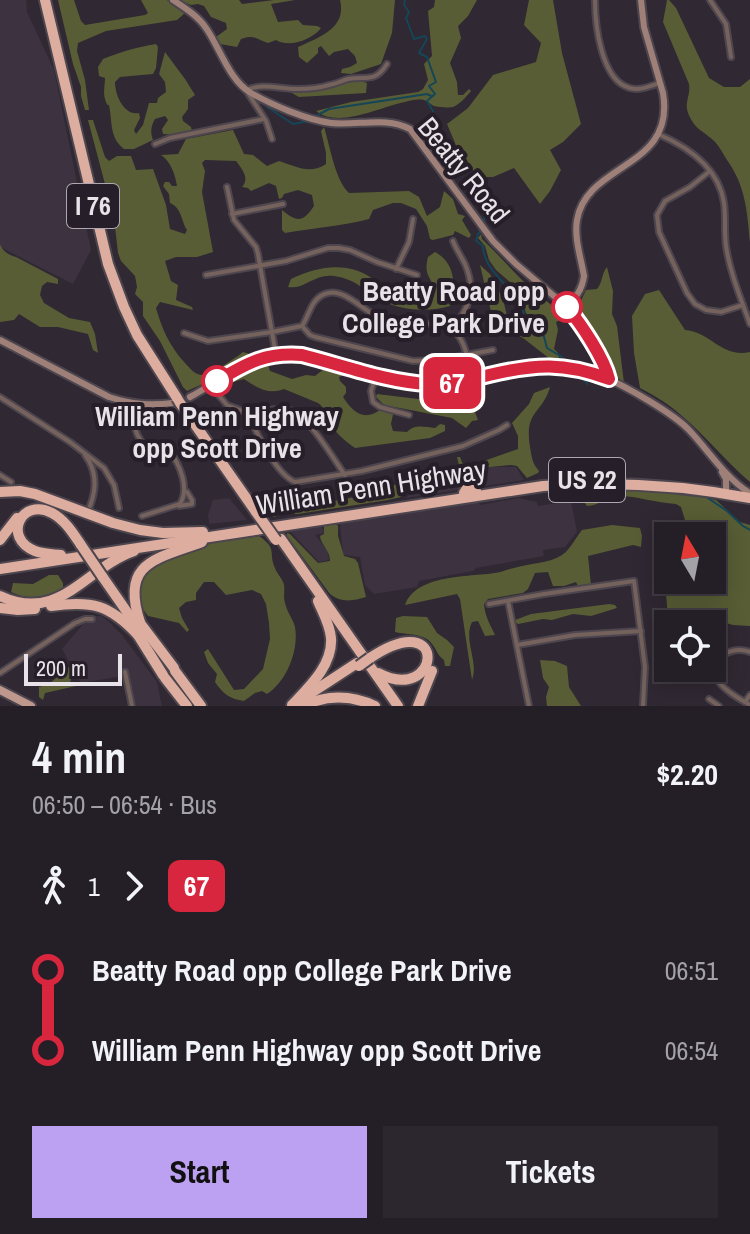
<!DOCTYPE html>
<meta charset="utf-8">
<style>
:root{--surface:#241e26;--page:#2c272e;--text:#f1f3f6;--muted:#a3a2a7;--line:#413c43;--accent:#bca0f2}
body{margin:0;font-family:"Archivo Narrow",sans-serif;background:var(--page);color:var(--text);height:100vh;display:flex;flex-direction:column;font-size:30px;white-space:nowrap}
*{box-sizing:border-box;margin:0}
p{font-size:26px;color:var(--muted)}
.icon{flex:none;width:44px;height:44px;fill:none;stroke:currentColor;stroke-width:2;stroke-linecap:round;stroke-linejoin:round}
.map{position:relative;height:706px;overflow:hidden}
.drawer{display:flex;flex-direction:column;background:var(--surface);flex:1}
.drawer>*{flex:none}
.badge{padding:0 16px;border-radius:12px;font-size:28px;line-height:52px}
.needle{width:52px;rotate:350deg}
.controls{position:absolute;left:654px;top:522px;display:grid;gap:16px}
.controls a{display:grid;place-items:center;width:72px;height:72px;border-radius:0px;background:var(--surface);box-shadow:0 4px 20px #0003,0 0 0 2px var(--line);font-size:40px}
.scale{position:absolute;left:24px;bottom:20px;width:98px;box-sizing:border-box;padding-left:8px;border:4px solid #e8e2e9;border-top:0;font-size:22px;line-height:28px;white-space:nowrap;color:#e8e2e9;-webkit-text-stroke:6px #261e28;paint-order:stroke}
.map>.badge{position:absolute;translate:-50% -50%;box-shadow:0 0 0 4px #fff}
.legs{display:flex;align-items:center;gap:12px;height:88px;padding:0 32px;font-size:26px}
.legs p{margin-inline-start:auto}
.overview{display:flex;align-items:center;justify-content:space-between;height:136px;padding:0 32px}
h1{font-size:44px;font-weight:700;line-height:60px}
.primary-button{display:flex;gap:16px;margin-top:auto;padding:16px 32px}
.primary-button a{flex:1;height:92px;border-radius:0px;background:var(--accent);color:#111;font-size:32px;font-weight:700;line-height:92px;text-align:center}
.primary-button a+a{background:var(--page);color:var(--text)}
ul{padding:0 32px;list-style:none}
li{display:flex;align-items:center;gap:28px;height:80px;font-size:30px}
li i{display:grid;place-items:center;width:12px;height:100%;margin:0 10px;background:currentColor}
li i::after{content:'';width:20px;height:20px;margin:-10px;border:6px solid;border-radius:50%;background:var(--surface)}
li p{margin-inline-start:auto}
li:first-child i{background:linear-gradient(#0000 50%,currentColor 0)}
li:last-child i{background:linear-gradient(currentColor 50%,#0000 0)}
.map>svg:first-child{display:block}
.built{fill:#3d3240}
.forest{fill:#585d35}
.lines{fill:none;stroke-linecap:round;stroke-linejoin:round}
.stream{stroke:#154658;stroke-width:2}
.street-casing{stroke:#4d464f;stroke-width:8}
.secondary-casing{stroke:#4d464f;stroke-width:10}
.primary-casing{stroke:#4d464f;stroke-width:12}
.highway-casing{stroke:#4d464f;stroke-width:14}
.street{stroke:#75625c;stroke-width:4}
.secondary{stroke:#9f8078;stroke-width:6}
.primary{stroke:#bf988d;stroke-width:8}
.highway{stroke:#ddad9f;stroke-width:10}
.highway-bridge-casing{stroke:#4d464f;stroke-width:14;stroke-linecap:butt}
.highway-bridge{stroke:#ddad9f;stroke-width:10}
.line-1-casing{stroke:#fff;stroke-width:18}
.line-1{stroke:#d7263d;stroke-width:12}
.stop-1-dot{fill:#fff;stroke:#d7263d;stroke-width:4}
.labels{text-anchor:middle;stroke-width:8;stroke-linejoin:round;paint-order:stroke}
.shield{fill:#261e28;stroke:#aea7af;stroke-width:2}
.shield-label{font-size:26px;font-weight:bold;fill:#e8e2e9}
.street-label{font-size:28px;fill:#e8e2e9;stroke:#261e28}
.stop-label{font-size:28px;font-weight:bold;fill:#e8e2e9;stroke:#261e28;text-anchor:end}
</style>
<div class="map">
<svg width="750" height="706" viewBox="0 0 750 706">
<rect width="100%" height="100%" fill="#302832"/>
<g class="built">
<polygon points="0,0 26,0 27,12 54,70 91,250 73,284 0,247"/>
<polygon points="483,467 516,467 524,480 406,498 418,483"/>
<polygon points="229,498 247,520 209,524 208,515 213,500"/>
<polygon points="519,498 537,502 538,506 571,501 577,532 565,547 543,550 544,556 476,568 473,571 419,581 417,587 374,594 365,585 360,557 343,555 340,524 478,501 480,505"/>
<polygon points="321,524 324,533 315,535 327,550 329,560 319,562 287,528"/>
<polygon points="90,616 101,616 108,621 122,635 157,682 162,706 136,706 129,675 81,683 62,649"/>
</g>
<g class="forest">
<polygon points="58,0 74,0 81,21 85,25 145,15 148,13 141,0 167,0 185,13 177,20 106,31 78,43 77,51 85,80 89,110 85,110 81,96 81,87 73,64"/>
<path d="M179 0H239L242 4 274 0H295L271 4 278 22 298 20 303 25 317 26 321 28C312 40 289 48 276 40L268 43C257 39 253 34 241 39L237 47 220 44 216 37 227 29 226 23 211 17 204 6 198 4 191 5Z"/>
<path d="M340 0H395L392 33 381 64 351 74 341 73 342 69 350 67 357 63 355 56 348 49 334 52 329 56 321 46 318 48V53L307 63 299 57 298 47C320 37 347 28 340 0Z"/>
<path d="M435 0H477L468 16 458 26 461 38 450 63 457 82 458 95H463L469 89 471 91C466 97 460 104 453 107 448 108 438 107 434 106 431 105 428 101 424 100 418 99 411 100 405 102 379 107 339 129 316 111L351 102 418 92 423 89 428 80 424 64 432 56 428 11 434 7Z"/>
<polygon points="529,0 553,0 562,53 581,124 563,142 550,150 561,170 550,191 540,204 514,168 493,177 478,177 458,150 447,124 468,108 493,75 536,62 541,43 524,25"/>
<path d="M667 0H669L676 8 709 78 724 87H740L750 79V243C747 211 746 187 727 160 723 154 719 145 713 140 701 129 695 130 688 113 684 102 691 95 689 84L663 22Z"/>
<path d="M156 44 158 47 156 68 153 74 120 77 115 82C115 95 124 116 139 113L140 118 134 130 136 134 143 125 149 103H157L158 98 166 92 165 82 159 74 165 52 185 79 195 95 188 100V109L182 117 183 121 191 127 192 132 181 135 163 134 162 129 168 120 165 116 155 119C151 126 150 132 153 140L134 149H124C111 139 112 126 110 111 109 100 108 110 105 99 103 93 105 84 105 78L99 76 98 67 103 59C120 52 137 47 156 44Z"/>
<polygon points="360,81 367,83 366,93 299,97 292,93 291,91"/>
<path d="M88 120H93L105 157 109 161 117 156H131L136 170 153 169 166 205 170 229 185 234 187 230C181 221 182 208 170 203L169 194 163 186 165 182H169L172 186H177C175 174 171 162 161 155L178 154 186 139 233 130 244 154 253 155 267 166 279 161C295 166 310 175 326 164V153L321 131 324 127C330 146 335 180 349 193L409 191 419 197 427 216 440 207 444 191 453 199 458 214 465 216 462 220 471 235 469 238 455 231 453 235 433 240 430 239 427 226 416 209 401 203H393L373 210 369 219C342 226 313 228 285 233L282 230V210C296 222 303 223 314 206L312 195 298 190 284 194 282 198 279 199 276 186 269 183 251 191 248 188 242 187C250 178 242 169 236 161L205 160 202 163 205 171 202 192 213 252 197 257H176L165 261 171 281 178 285 176 300 192 307 193 310 160 302 156 308C162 329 170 347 185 363 191 369 195 376 205 375 212 374 237 357 243 352L253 355 240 360 207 382 187 391 183 387 160 341 143 316V302L135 294 137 287 135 276 121 261 118 253 114 218Z"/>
<path d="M481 234 482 239C496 252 508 266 522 280 536 294 552 304 566 318L556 322 558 330 554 349 558 353 560 361 550 359 523 338 506 330 500 322 493 320 480 265 490 274 503 299 507 316 516 327 535 324 526 313 523 303 510 282 496 270 489 260 485 246 478 238Z"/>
<path d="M0 244C3 252 9 255 16 257L58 279V284L47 282 42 286 40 295 44 303 69 318 90 322 95 334 98 353 93 350 88 334 58 327H40L19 314 14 320 0 322Z"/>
<path d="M435 252C456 263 456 287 450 306 431 312 401 311 383 301 365 292 357 279 334 276 315 273 304 290 288 287L291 279C316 267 345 261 370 277 379 284 385 290 397 293 406 296 418 296 428 297L435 292C432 276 423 277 428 257Z"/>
<path d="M607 267 613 291 612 314 617 326 624 383 619 379 577 309 586 290 597 289C603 282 601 274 607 267Z"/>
<path d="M659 290 685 330C711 332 721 358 750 352V482C726 462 706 436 682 416 669 404 655 396 640 388L634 353 632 316 645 294Z"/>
<path d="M267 361 270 371 292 379 306 375 315 376 329 365 367 376 349 373 339 377 340 381 346 387V393L343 397C352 411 363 422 380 410L393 414 391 424 393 431 407 432C415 424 424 427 435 428L440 424 445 425V431L430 438 355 448C345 441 333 431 328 420 324 412 325 408 318 403L284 389C269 395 257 388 244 379L219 386V384L252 365Z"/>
<path d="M550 387C542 415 524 410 530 447 532 458 532 463 539 471L538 473 527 478 517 466 511 465 460 470 457 457H460L464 467C483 462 500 455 518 449V436L512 423 529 404 534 393Z"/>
<polygon points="377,394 435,401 461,407 467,402 471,402 478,420 472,421 466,428 452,418 384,405 376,397"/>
<path d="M414 469 432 477 417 483 409 492 401 497 388 500 298 514H295C289 506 282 501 273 503L276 517H273C266 506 260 495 276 490 279 496 282 500 289 502 310 508 373 495 393 486 401 482 407 477 414 472Z"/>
<path d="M604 489 688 494 716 500 740 522 750 525V626L733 625 719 621 714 624 715 636 712 642V624H668V632L666 623 668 617 666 594 667 591 664 575 667 566 656 532 670 523H676L680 536H668V580H712V536H683L685 520 681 507 676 504C657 503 637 496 618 496 606 497 599 506 587 506L585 503 599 497V492Z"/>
<path d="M329 524H336L338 526V536L344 556 355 559 358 563 366 597C353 601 341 603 330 594L287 536V533L290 534 318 563 330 561C330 550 321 545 320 536L324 534V526Z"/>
<path d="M612 525 640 528 642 536 641 547 633 545 588 556 591 585 578 586 576 582 564 586H553L548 572 535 573 528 589 523 593 488 599 484 604C485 617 490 624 495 635L485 636 478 621 472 622C463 640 479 661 472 680L460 599 457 594 405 605C416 574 469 577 495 573 502 572 508 569 514 568 529 563 548 564 562 555 570 550 576 537 582 530Z"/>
<path d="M259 536C278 549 268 552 275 568 277 574 283 579 284 585 285 591 283 597 285 603 287 612 293 619 295 627 299 650 287 681 267 694L262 691 255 693 244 701C230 699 223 694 215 682L217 674 208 663 204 652 208 649 234 690 244 689 263 669 270 639 269 623 266 604 261 594 252 590 226 595 214 582H204L196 593V600L186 602 179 608 182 618 189 630 187 632 179 623 148 616 140 605 139 584 144 575 166 559 211 543Z"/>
<path d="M49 575H58L63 583V589C46 597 29 601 11 592L13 583 33 584Z"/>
<polygon points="609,604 615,605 617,608 591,616 573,614 552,620 543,619 518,624 515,622 515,620 531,614"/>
<path d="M403 616 427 617 437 633 447 640 454 647 450 666H445L444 660C437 655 437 650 432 644 425 633 407 635 395 632L396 618Z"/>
<polygon points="540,660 555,661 567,666 569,687 581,706 547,706 546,697 549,687 543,678"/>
<polygon points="69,667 73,671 70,683 76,686 45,693 43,700 39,697 39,687 49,684"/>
</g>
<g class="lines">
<g class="stream">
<path d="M405 0 404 5 409 12 406 18 414 39 425 36 427 39 419 53 427 57 436 82 429 86 435 94 427 101 433 111 435 126 445 136 480 186 485 226 478 234 476 241 483 246C484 264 495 273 506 286L510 284 522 307 525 318H539L547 348 562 357"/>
<polyline points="267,107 293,124 309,121"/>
<polyline points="316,116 329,109 427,94 431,96"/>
<polyline points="581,374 587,384"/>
<polyline points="708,498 727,511 743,526 750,530"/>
</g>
<g class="street-casing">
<g id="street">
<path d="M595 0C595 24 601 81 630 88 640 91 650 86 660 83"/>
<polyline points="710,0 726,24 731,57"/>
<path d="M658 134C688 147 719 168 724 203 726 217 724 232 726 246 730 273 741 299 750 324"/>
<path d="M272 139 266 121 246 90C263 83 280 89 297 89 307 89 320 88 329 85 336 84 341 81 348 79 367 76 375 83 387 64"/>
<polyline points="155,144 170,138 264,119"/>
<polyline points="710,171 690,187 665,201 657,215 659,232 687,293 695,304 706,310 721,312 743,305"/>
<polyline points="227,187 234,220 256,247 258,254 276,355"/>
<polyline points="232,214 283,204"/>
<polyline points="396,269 409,242 413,219"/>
<polyline points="206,275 286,261 328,248 339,248 350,250 377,262 417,275"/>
<polyline points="302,326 310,335 315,337 413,361 439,360 493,350"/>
<path d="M452 330C469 307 477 292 465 264 461 256 456 249 453 241"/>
<path d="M184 333 208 341 272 332 302 326C310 314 311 297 328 293 346 288 370 317 388 323 408 329 439 316 455 332 467 343 468 364 471 379"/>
<polyline points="376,376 371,391 373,402 380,407 409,415"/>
<path d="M211 386 227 405 248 413C256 433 276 474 295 482L362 471 463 446 499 430 507 425"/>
<polyline points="0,397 70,442 104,468 114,485 119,508"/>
<path d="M128 403 137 434 142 443 147 446 169 450C180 465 190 488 180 504L142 516"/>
<path d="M248 413C261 413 274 407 286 409 307 412 332 457 345 475"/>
<path d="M85 455C97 471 97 488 90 506"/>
<polyline points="0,475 11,482"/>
<polyline points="179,506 192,504 192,500 187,492"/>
<polyline points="508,601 529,706"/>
<polyline points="489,604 544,594 634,581 645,667 643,706"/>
<polyline points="517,645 575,635 641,631"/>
<path d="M750 652C731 644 706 660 719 682 726 692 740 699 750 705"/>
<polyline points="125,672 132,706"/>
<polyline points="0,673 75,623 85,619 92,619"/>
<polyline points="709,699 719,706"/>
<polyline points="745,702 750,695"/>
</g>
</g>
<g class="secondary-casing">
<g id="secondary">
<path d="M173 0C185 8 198 16 206 28 220 48 229 80 251 93 272 105 307 120 331 123 357 126 386 116 410 129L493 241 516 264 567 307 576 318 604 365 609 379"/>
<path d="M567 307C576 297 582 290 584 276 581 258 574 238 577 220 587 162 676 169 663 93L644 27 641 0"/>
<path d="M0 340 109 397C131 404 149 406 173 403"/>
<path d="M190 397C230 375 253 351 302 355 340 364 394 385 433 384 451 384 469 380 487 375 529 366 566 361 606 378 627 387 674 414 689 430 708 450 725 477 748 492"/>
<polyline points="722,472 726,479 726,493"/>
</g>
</g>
<g class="primary-casing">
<polyline id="primary" points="0,690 31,706"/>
</g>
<g class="highway-casing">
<g id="highway">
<polyline points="45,0 108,264 124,307 137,335 177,398"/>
<polyline points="180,403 256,512"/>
<polyline points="0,492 20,491 35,494 113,523 140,530 163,533 203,532"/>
<polyline points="464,493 469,485 476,491"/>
<polyline points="281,539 398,706"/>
<polyline points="0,540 17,518"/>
<path d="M61 555C52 554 43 554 35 551 2 538 21 497 52 513 65 520 73 533 81 545"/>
<path d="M0 569 543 486C612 481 682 485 750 498"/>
<polyline points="102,576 127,612 138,635 163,675"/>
<path d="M0 596C60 624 85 568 134 551"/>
<path d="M51 606C92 600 110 605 138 635"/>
<polyline points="0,608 18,610 35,609"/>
<polyline points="137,619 174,668"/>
<path d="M140 622C120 562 156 559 202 542"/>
<path d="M370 658C450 604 441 706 378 673"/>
<polyline points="175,671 201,706"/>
<polyline points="165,678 187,706"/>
<polyline points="305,697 357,663"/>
<path d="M292 705C309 687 333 665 331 638 330 625 323 613 318 601"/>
<path d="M303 706C326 695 351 695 375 706"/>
<polyline points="418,706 432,671"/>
</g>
</g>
<use href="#street" class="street"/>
<use href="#secondary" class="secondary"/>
<use href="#primary" class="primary"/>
<use href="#highway" class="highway"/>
<g class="highway-bridge-casing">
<g id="highway-bridge">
<polyline points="177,398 180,403"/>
<polyline points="256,512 276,540"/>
<polyline points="81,545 102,576"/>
<polyline points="359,666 370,658"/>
</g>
</g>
<use href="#highway-bridge" class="highway-bridge"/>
</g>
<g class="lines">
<g class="line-1-casing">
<path id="line-1" d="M217 381C247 363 266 352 302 355 342 365 387 382 428 384 448 385 469 380 489 375 535 364 564 362 609 379 604 358 581 324 567 307"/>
</g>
<use href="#line-1" class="line-1"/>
</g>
<g class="stop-1-dot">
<circle cx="567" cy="307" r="14"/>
<circle cx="217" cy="381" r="14"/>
</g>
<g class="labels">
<g class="shield">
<rect x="67" y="184" width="52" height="44" rx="6"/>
<rect x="549" y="458" width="76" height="44" rx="6"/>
</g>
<g class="shield-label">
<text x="93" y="215">I 76</text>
<text x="587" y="489">US 22</text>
</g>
<g class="street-label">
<text transform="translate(464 170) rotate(51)" y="10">Beatty Road</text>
<text transform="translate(371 487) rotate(-9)" y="10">William Penn Highway</text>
</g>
<g class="stop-label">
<text x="545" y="301">Beatty Road opp<tspan x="545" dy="32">College Park Drive</tspan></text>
<text x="217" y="426" text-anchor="middle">William Penn Highway<tspan x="217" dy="32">opp Scott Drive</tspan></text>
</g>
</g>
</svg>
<div class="controls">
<a><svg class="needle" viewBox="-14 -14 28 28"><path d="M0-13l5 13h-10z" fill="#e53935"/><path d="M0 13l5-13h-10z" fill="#a3a2a7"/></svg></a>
<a><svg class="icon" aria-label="locate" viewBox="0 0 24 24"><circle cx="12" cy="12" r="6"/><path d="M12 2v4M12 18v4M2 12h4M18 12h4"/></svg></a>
</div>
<div class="scale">200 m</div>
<b class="badge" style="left:452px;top:383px;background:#d7263d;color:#fff">67</b>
</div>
<section class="drawer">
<div class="overview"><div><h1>4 min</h1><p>06:50 – 06:54 · Bus</p></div><b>$2.20</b></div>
<div class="legs"><svg class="icon" aria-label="walk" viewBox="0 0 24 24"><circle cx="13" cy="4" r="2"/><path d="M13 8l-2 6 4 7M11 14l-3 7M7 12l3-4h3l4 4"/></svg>1<svg class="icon" aria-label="forward" viewBox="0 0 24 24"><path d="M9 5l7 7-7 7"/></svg><b class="badge" style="background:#d7263d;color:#fff">67</b></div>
<ul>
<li><i style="color:#d7263d"></i><b>Beatty Road opp College Park Drive</b><p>06:51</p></li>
<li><i style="color:#d7263d"></i><b>William Penn Highway opp Scott Drive</b><p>06:54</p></li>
</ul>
<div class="primary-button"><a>Start</a><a>Tickets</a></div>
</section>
